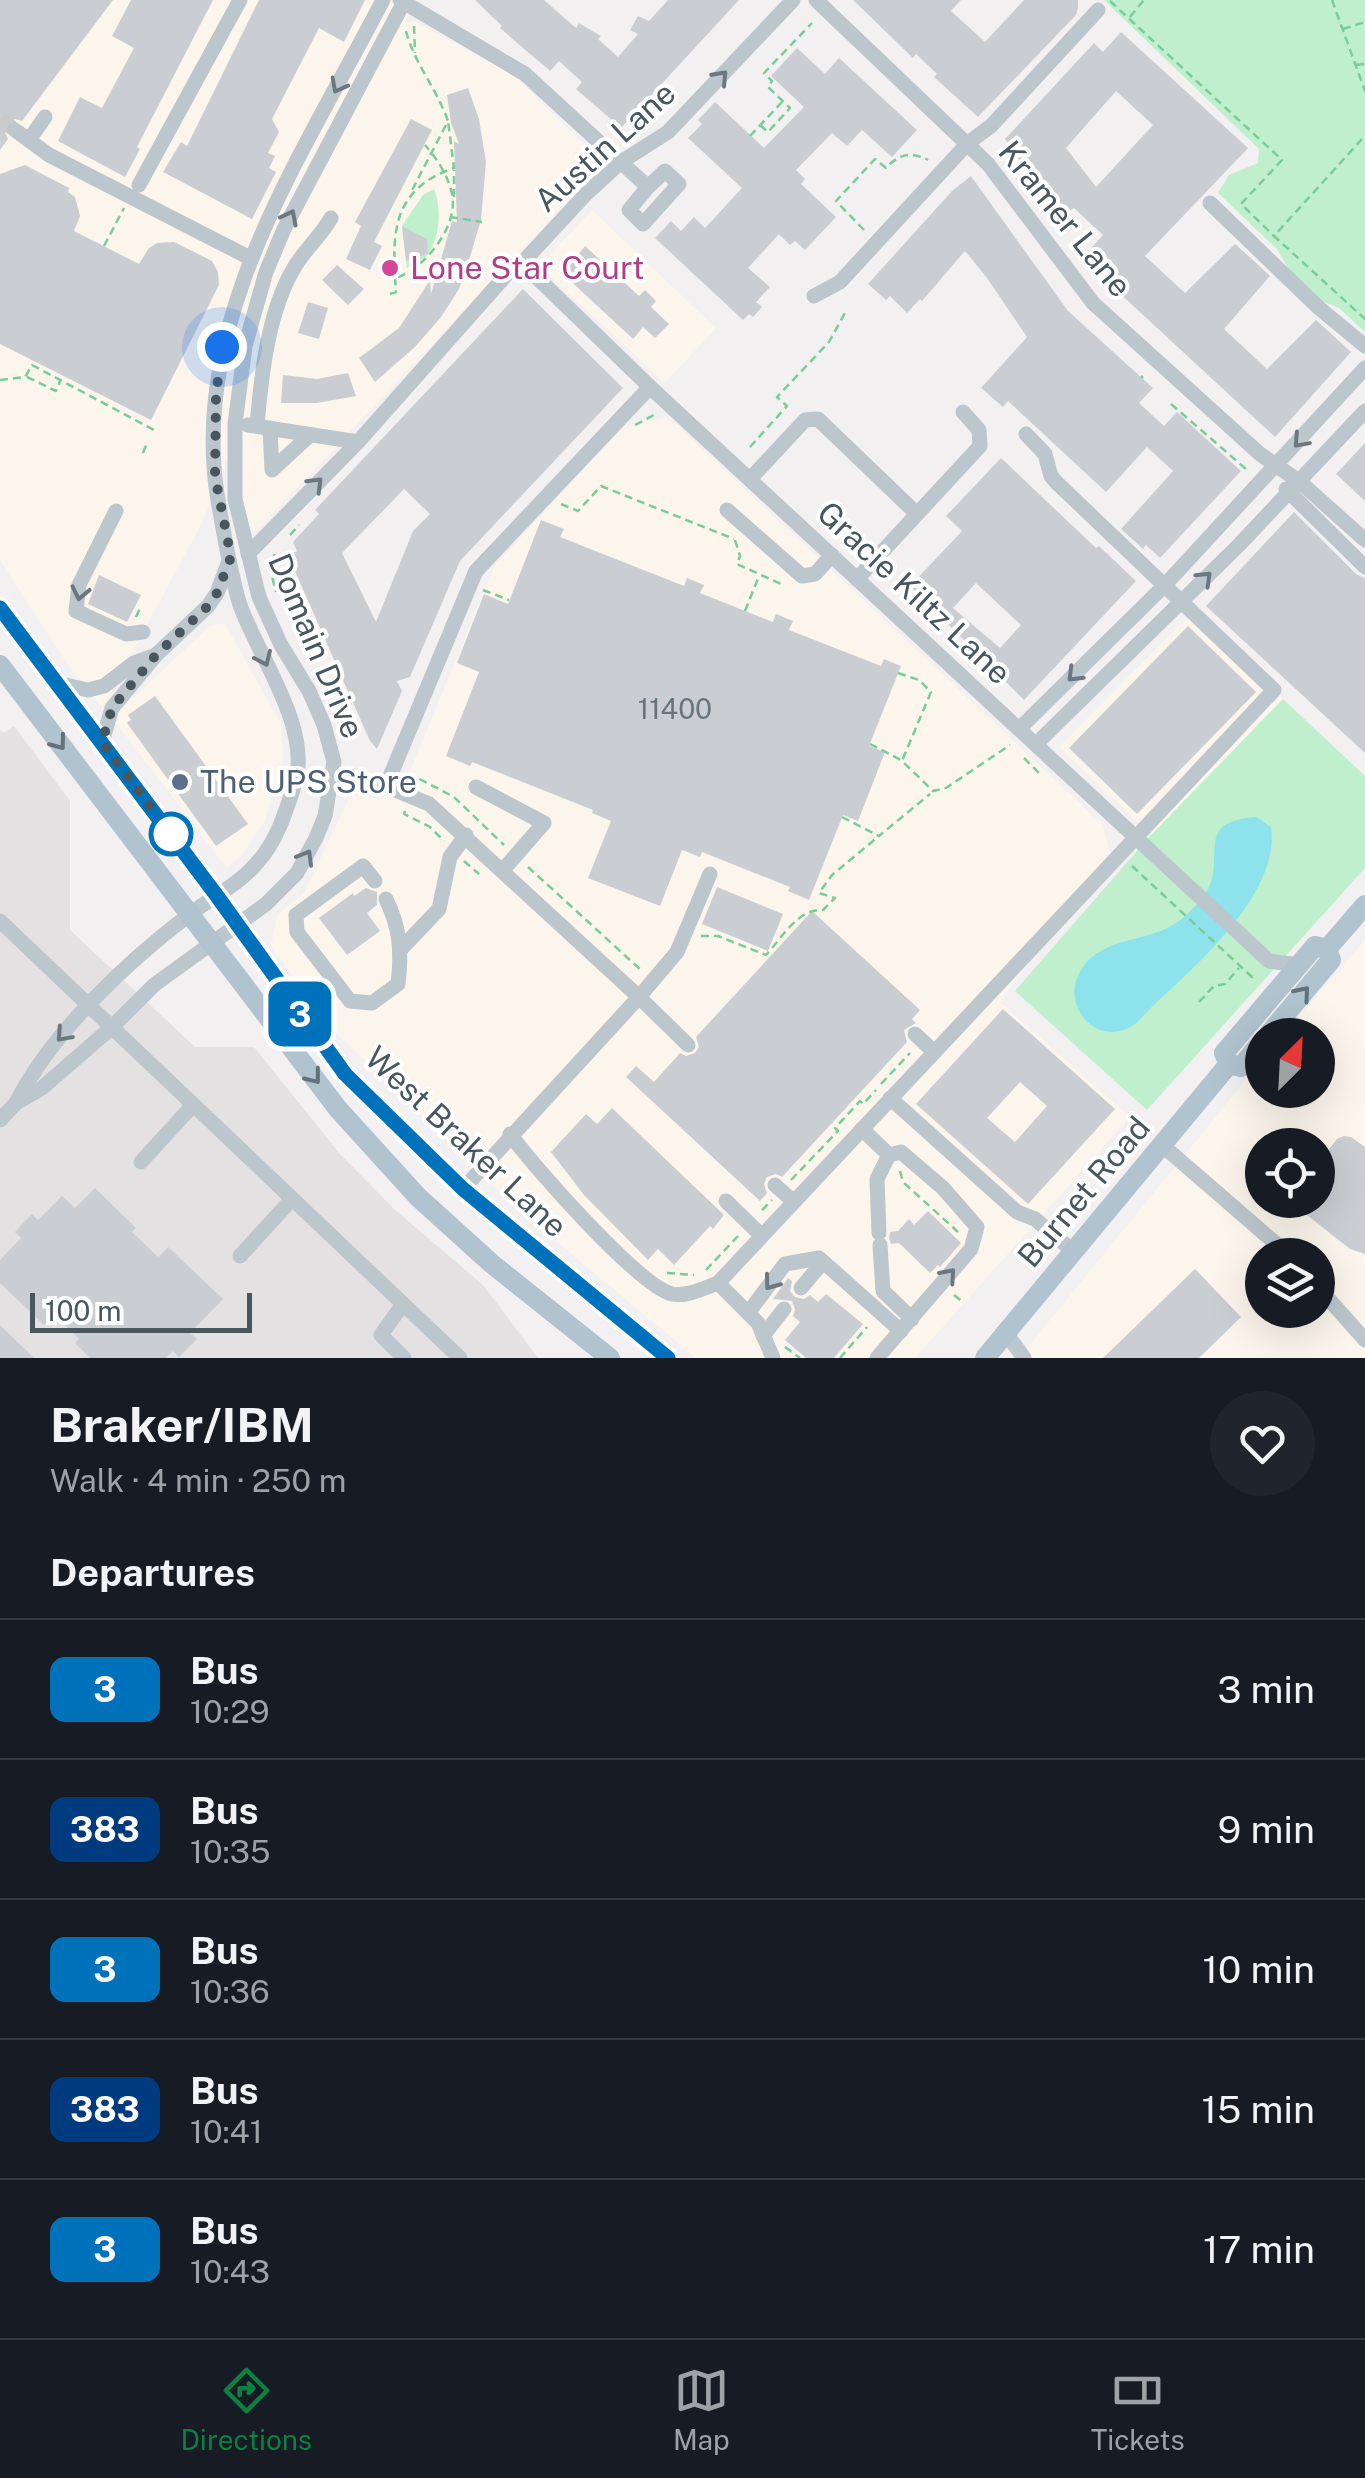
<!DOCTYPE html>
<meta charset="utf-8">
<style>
:root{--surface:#171b24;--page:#20242c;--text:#f1f3f6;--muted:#9ea1a6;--line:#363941;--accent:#0b8043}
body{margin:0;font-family:"Public Sans",sans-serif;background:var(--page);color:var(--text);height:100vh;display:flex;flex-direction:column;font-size:38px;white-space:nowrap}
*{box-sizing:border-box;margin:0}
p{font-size:32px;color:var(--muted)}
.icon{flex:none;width:55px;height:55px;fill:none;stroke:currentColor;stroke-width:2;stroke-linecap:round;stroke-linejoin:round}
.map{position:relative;height:1358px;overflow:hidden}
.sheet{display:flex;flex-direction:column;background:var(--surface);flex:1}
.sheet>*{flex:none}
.badge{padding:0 20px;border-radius:15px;font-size:35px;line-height:65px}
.needle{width:65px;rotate:24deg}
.fabs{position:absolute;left:1245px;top:1018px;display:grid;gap:20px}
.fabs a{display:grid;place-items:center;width:90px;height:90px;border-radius:50%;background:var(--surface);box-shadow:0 10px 40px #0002;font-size:50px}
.scale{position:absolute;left:30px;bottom:25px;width:222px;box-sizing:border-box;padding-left:10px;border:5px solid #48565e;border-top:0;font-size:28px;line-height:35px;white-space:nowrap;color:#48565e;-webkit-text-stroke:8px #fff;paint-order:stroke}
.you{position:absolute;width:50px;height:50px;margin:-25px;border:8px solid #fff;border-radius:50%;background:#1a73e8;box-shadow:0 0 0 15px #1a73e833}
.map>.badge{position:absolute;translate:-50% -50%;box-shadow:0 0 0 5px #fff}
h2{padding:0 50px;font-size:38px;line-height:90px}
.round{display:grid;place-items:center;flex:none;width:105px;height:105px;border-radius:52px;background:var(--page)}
.headline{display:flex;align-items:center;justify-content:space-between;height:170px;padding:0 50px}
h1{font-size:48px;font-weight:700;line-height:75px}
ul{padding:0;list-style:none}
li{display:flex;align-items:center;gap:30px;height:140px;padding:0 50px;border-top:2px solid var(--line)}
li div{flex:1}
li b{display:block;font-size:38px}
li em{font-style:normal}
li .badge{min-width:110px;font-weight:700;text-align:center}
.menu{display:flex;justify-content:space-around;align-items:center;height:140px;border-top:2px solid var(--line);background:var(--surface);font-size:28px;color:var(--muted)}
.menu a{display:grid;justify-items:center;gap:5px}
.menu .active{color:var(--accent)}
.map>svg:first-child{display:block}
.commercial{fill:#fcf5eb;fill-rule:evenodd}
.education{fill:#e4e1e3}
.green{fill:#c0efcd}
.water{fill:#8ee2ec}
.building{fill:#caced3;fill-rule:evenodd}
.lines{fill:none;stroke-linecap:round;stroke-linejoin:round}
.minor-tunnel{stroke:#c8cacc;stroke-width:15;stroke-dasharray:15 8;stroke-linecap:butt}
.path{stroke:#78cd9a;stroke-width:2.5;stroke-dasharray:8 5;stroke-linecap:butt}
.minor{stroke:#bcc6cd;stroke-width:15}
.major{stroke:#b1c3cf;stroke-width:20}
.oneway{stroke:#6b787f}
.oneway2{stroke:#62717a}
.line-casing{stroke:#fff;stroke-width:22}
.line{stroke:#0072bc;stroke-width:15}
.walk{stroke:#48565e;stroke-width:10;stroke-dasharray:0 18}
.hotel-dot{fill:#d1479c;stroke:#fff;stroke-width:4}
.service-dot{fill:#5c6f8a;stroke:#fff;stroke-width:4}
.stop-dot{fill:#fff;stroke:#0072bc;stroke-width:5}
.labels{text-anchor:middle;stroke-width:8;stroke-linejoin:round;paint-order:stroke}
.number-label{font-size:28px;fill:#68747b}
.street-label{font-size:32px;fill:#48565e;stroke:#fff}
.hotel-label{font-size:32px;fill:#b23c85;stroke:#fff;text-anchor:start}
.service-label{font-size:32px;fill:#4e5e75;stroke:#fff;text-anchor:start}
</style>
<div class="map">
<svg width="1365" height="1358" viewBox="0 0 1365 1358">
<rect width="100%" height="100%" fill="#f3f0f1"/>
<g class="commercial">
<polygon points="0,0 419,0 404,22 415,22 514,75 599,160 597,173 591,181 576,192 255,532 247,526 244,502 241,424 202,523 102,708 66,662 0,560"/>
<polygon points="592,210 716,328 665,383 539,266"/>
<polygon points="668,417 1103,825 1109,852 1000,1002 1130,1117 915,1358 696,1358 519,1210 333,1030 271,946 277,915 304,893 351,794 382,799 408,776 495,565 625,426"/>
<polygon points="1191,614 1283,699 1151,835 1059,747"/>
<polygon points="225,624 281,724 283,760 264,823 240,857 227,868 112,718 211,625"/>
<path d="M1365 940V1358H1019L1262 1060V1090H1318V1035H1283ZM1262 1145H1318V1200H1262ZM1262 1255H1318V1310H1262Z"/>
</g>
<polygon class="education" points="14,726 70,801 70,930 195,1047 254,1047 340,1154 394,1209 483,1285 538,1358 0,1358 0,730 4,733"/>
<g class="green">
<polygon points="1104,0 1365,0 1365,332 1339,308 1322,301 1291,273 1277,249 1218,193 1229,175 1258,163 1259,149"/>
<path d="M434 189C441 205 441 238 428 254 423 261 414 264 407 268L402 226 423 195Z"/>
<polygon points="1283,699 1365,776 1365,868 1147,1110 1015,991 1151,835"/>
</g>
<path class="water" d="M1256 817 1271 827C1281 892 1197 965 1154 1005 1147 1011 1140 1021 1132 1026 1095 1049 1055 1001 1085 964 1110 934 1157 943 1185 916 1194 908 1204 898 1209 887 1224 855 1195 821 1256 817Z"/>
<g class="building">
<polygon points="0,0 113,0 22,121 15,119 7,123 4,130 8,139 0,150"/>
<polygon points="131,0 213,0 137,147 140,149 125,177 58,141 80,97 102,108 134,48 112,36"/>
<polygon points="259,0 365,0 344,42 319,28 272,119 279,132 268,153 275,156 269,168 276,172 252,219 163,172 181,142 187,146"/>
<polygon points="475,0 544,0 576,28 579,23 601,36 598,39 618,57 638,34 630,30 638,16 649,21 668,0 739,0 621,128 576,89 582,82 559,61 550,71 500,28 502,26"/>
<polygon points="853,0 961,0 951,11 985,42 1024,0 1078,0 1078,8 1076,15 978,117 934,77 937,74 916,54 913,58"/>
<path d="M1121 32 1248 148 1145 256 1185 293 1235 244 1253 260 1270 276 1224 329 1267 369 1316 320 1351 352 1275 437 1102 277 1105 274 1084 256 1103 235 1074 208 1060 218 1005 139 1094 43 1103 52ZM1116 91 1153 125 1096 187 1066 148Z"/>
<polygon points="797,48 825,74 839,58 917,130 892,157 862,130 847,146 832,133 796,170 805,179 801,184 836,217 805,250 795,241 790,245 779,234 748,268 770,287 756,302 762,307 753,317 749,314 743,320 655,238 671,221 681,231 694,217 705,228 742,188 688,138 702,124 698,120 715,102 764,148 804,107 771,76"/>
<polygon points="468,88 479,119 486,162 481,220 469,260 459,289 441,317 416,346 375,382 359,358 399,328 430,280 431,294 452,221 457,222 454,141 459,144 451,123 447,95"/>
<polygon points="411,119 432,130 374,242 382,246 370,270 346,259 361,226 355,222"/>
<polygon points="25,165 69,188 68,192 75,197 80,216 74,231 139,264 149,248 157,243 174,242 212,261 218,272 219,285 151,420 0,344 0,174"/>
<polygon points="971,176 1068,311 1153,388 1139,403 1164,426 1177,412 1241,471 1160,558 1146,545 1143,549 1121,529 1173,471 1147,447 1106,492 1008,401 1003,407 981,388 1027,337 987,278 965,251 922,301 920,299 907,313 890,296 886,300 868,284 952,191"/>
<polygon points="402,226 427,239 428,254 406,261"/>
<polygon points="585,246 639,296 645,290 656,301 651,307 669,324 655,338 643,327 633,339 563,274"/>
<polygon points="337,265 364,289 348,305 322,280"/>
<path d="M523 289 623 388 460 561 410 677 397 681 402 691 377 749 370 741 294 569 298 567 292 554 297 551 293 542 319 514 315 510ZM404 489 430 514 413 531 376 622 342 553Z"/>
<polygon points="308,302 328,308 319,339 298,333"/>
<polygon points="348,373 356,396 317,403 281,403 283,375 317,379"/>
<polygon points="1365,443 1365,501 1336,474"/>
<path d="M1001 458 1096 548 1099 546 1136 581 1024 700 910 586 962 531 946 516ZM976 583 1021 625 1000 648 953 608Z"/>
<polygon points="1294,512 1357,575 1365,578 1365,753 1206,606"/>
<polygon points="541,520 564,529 560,537 684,586 687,578 704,585 700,593 773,622 776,614 793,621 789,630 881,666 884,659 901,666 869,746 885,752 858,821 843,815 809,900 788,891 790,887 702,852 700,857 682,850 660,906 588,878 611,821 592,813 593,810 472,762 470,766 446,756 479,672 457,663 484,594 508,604"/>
<polygon points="99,575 141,595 127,622 88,604"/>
<polygon points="1188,626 1256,692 1137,814 1069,748"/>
<polygon points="155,696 248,824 216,846 127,723 131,720 128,715"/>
<polygon points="717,887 783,914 768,951 702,924"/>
<polygon points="366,888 377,892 377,905 367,913 380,931 347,955 319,918 353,893 354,896"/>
<polygon points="812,911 920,1010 912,1019 916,1023 904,1030 907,1042 782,1177 776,1174 767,1177 764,1184 767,1193 760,1201 626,1077 636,1066 654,1082 680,1053 686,1056 695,1053 699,1047 696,1037"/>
<path d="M1003 1009 1115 1109 1028 1204 916 1104ZM1020 1082 1047 1106 1015 1142 987 1118Z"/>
<polygon points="612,1108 724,1215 713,1229 710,1226 674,1265 658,1249 648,1260 584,1195 551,1152 586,1114 597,1124"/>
<polygon points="1344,1136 1351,1137 1365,1147 1365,1254 1350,1249 1288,1200 1318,1200 1318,1163 1337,1139"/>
<polygon points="95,1188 136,1228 132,1232 158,1257 168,1247 223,1299 190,1333 197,1339 179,1357 173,1351 166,1358 90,1358 75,1343 79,1339 54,1314 44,1325 0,1283 0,1260 21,1238 15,1232 32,1214 38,1220 62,1196 75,1208"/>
<polygon points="928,1211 961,1243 940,1267 938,1265 930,1273 899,1243 891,1244 889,1238 890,1232 898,1231 909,1219 914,1225"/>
<polygon points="1195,1269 1241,1317 1199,1358 1103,1358"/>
<polygon points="788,1278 792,1281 790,1291 795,1297 804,1299 810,1295 818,1302 826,1294 863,1324 834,1358 806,1358 785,1340 800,1322 793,1316 795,1310 792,1301 773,1299"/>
<polygon points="0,1325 34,1358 0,1358"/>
</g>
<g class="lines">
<polyline class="minor-tunnel" points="0,119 15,130"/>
<g class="path">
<polyline points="1332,0 1365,91"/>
<polyline points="1110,1 1282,160 1241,204 1274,236"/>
<polyline points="1130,17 1144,0"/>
<polyline points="414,26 415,53"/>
<polyline points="1343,29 1365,22"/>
<path d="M406 31C414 63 437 89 448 121L410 194"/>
<polyline points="1356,65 1365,64"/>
<polyline points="760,125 768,132 790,108 768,87 772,81 764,73 812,23"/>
<polyline points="750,136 782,102"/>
<polyline points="1362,139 1274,236 1365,319"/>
<polyline points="454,197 454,170"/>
<polyline points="450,217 482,222"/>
<path d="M864 230 836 201 875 159 886 168C899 154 910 151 928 160"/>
<polyline points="104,246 124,208"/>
<path d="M398 277C426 267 459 225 452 194 448 175 437 159 425 145"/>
<path d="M390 294 396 292C392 235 390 190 454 168L448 121"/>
<polyline points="1141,376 1143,378"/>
<polyline points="27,377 56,391 60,381"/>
<polyline points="0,380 25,377 32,365 154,430"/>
<polyline points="1171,404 1246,469"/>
<polyline points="635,425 654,415"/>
<polyline points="750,447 787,406 777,397 829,342 845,313"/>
<polyline points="143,453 147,443"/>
<polyline points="561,504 578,511 601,486 734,539"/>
<polyline points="290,535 299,525"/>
<polyline points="735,540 740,556 737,564 781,584 782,581"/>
<polyline points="275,554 269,565 276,592"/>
<polyline points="483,590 509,600"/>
<polyline points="745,611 759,576"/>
<polyline points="136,617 140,608 143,609"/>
<polyline points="898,673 919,680 931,692 902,761 933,791 946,788 1010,745"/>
<polyline points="870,744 901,760"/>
<polyline points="1024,758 1039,773"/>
<polyline points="408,773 454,797 504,845"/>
<polyline points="405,811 404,814 430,827 444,841"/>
<polyline points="842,817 879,836 930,794"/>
<polyline points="464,861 479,874"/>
<polyline points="1132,866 1252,977 1255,974"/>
<polyline points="528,867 641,970"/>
<path d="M701 936H718L766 955C781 939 798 908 823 910L835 898 819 893 832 875 879 836"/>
<polyline points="1199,1002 1214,986 1225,984 1239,968"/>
<polyline points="881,1084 910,1053"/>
<polyline points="900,1171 903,1182 958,1232"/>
<polyline points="791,1180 838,1131 835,1128 860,1101 863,1104 876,1090"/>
<polyline points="762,1210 772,1200"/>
<polyline points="706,1270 738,1236"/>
<polyline points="667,1273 694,1275"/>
<polyline points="954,1295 963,1302"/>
<polyline points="785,1347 800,1358"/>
<polyline points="840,1358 867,1327"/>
</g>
<g class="minor">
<polyline points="400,0 525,74 648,187 629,210 643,224 679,184 665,171 648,187"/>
<polyline points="816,0 988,164 1093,303 1260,454 1300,482 1365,540"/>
<polyline points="15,130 49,155 250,258"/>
<polyline points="29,140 45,117"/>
<polyline points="139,185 240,0"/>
<polyline points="1210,203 1319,308 1365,346"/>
<polyline points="522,263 650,387 1269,961 1299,965"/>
<polyline points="814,296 840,282 968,143 991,126 1098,10"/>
<polyline points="248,425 358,442"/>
<path d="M257 426C261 377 268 311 294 268 304 250 321 236 331 218"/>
<polyline points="270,428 272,470 310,435"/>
<polyline points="751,478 805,420 818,419 917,514"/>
<polyline points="1286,489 1365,567"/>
<polyline points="727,510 802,576 815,574 832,555"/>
<polyline points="116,511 79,585 76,611 126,634 143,632"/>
<polyline points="248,554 358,442 508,273 522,263 586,194 621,162 668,132 793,0"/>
<polyline points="857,579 980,446 979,430 963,412"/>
<polyline points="56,683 88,690 104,686 134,663 156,655"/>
<polyline points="1019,729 1165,585 1365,368"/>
<polyline points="102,742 112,708 156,655 208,606 217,593 229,561"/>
<polyline points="1036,744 1239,545 1365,411"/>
<polyline points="297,778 386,786 429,804 639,997 677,952 710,874"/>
<polyline points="386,786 476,571 650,387"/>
<polyline points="476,787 544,823 503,870"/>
<path d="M375 881 363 866 296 915 297 932 350 1001 372 1003 398 984C402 951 400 928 386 899"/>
<polyline points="0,921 460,1358"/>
<polyline points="401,949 439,909 450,857 466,835"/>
<polyline points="915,1034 934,1052"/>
<polyline points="890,1098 1017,1212 1035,1219 1074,1252"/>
<path d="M16 1103C52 1032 127 962 190 914 211 898 238 885 256 864 277 842 286 811 295 783 312 728 258 656 240 605 231 577 222 524 217 494 190 316 305 151 383 0"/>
<polyline points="0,1120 16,1103 42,1088 111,1028 154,985 266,904 297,873 316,838 325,816 334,762 324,725 309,691 281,645 259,597 235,499 235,424 245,346 266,272 284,229 405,0"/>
<polyline points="862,1129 889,1155 901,1152 943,1188 977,1227 971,1249 877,1358"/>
<path d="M510 1134C533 1166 639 1286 672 1294 687 1297 704 1288 718 1283L1274 690 1056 482 1051 476 1045 454 1026 434"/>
<polyline points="1162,1145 1289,1255"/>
<polyline points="141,1162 193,1105"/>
<polyline points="775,1185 794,1202"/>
<polyline points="463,1189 639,997 688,1045"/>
<polyline points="726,1201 762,1236"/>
<polyline points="879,1233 877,1179 889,1155"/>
<polyline points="880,1245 883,1291 912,1319"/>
<polyline points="240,1256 292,1199"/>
<polyline points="718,1283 758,1323 773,1358"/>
<polyline points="1318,1287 1365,1340"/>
<polyline points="801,1288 823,1262"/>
<polyline points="403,1304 381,1335 404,1358"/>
<polyline points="748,1313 785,1264 819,1258 901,1331"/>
<polyline points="1006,1333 1024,1358"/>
<polyline points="763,1336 784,1309"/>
</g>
<g class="major">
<polyline points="0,608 217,896 345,1074 463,1189 668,1358"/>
<polyline points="0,665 338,1109 418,1197 492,1264 610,1358"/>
<polyline points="1268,1035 1331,960 1327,949 1365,905"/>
<polyline points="1229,1064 1224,1053 1315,946 1327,949"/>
<polyline points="1229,1064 1241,1067 1262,1041"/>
<polyline points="985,1358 1229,1064"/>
</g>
</g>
<defs><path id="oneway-chevron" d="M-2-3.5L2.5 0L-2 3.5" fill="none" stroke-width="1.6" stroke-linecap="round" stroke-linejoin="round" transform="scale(2.5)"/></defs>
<g class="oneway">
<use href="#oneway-chevron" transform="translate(721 77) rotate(-47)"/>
<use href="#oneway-chevron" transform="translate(338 86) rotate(118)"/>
<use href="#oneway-chevron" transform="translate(290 217) rotate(-63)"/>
<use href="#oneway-chevron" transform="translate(1300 441) rotate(132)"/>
<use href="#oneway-chevron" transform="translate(316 484) rotate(-45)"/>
<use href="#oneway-chevron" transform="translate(1205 578) rotate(-44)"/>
<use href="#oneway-chevron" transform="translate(80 593) rotate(102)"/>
<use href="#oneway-chevron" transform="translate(264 659) rotate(66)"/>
<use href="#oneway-chevron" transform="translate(1074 675) rotate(135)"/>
<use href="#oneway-chevron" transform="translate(306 857) rotate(-60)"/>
<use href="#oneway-chevron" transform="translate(63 1035) rotate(132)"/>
<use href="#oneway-chevron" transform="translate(949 1275) rotate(-49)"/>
<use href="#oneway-chevron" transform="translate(771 1283) rotate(127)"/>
</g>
<g class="oneway2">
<use href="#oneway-chevron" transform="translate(59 743) rotate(53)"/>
<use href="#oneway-chevron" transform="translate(1303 993) rotate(-50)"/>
<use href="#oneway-chevron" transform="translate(314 1077) rotate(52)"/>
</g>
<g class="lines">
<g class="line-casing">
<polyline id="line" points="0,608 217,896 345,1074 463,1189 668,1358"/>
</g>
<use href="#line" class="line"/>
<polyline class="walk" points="171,834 102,742 112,708 156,655 208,606 217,593 231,557 215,476 216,395 222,347"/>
</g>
<circle class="hotel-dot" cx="390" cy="268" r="10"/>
<circle class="service-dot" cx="180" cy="782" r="10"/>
<circle class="stop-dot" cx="171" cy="834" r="20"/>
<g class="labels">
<g class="number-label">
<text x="675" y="719">11400</text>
</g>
<g class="street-label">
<text transform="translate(605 147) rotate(-42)" y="11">Austin Lane</text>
<text transform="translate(1065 219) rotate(51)" y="11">Kramer Lane</text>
<text transform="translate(914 593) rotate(43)" y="11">Gracie Kiltz Lane</text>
<text transform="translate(316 646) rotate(67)" y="11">Domain Drive</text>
<text transform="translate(466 1142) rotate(43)" y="11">West Braker Lane</text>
<text transform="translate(1084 1192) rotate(-50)" y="11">Burnet Road</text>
</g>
<g class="hotel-label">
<text x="410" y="279">Lone Star Court</text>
</g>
<g class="service-label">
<text x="200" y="793">The UPS Store</text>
</g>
</g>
</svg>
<div class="fabs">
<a><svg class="needle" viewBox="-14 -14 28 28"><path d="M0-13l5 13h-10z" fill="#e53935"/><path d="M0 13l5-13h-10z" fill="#9ea1a6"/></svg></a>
<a><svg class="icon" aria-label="locate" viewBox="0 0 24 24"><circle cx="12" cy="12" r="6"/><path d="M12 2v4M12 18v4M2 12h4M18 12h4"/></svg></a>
<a><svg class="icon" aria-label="layers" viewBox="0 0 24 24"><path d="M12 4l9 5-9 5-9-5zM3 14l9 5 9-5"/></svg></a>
</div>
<div class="scale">100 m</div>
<div class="you" style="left:222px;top:347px"></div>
<b class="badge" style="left:300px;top:1014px;background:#0072bc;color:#fff">3</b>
</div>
<section class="sheet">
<div class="headline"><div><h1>Braker/IBM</h1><p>Walk · 4 min · 250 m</p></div><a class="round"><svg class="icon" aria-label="heart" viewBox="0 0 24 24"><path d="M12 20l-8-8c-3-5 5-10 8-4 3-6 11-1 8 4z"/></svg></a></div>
<h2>Departures</h2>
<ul>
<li><span class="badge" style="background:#0072bc;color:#fff">3</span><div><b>Bus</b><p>10:29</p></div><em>3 min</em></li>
<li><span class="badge" style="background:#003b80;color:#fff">383</span><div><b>Bus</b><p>10:35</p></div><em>9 min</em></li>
<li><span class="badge" style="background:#0072bc;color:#fff">3</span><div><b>Bus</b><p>10:36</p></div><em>10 min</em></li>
<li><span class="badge" style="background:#003b80;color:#fff">383</span><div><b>Bus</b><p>10:41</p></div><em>15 min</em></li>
<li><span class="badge" style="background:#0072bc;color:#fff">3</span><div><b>Bus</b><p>10:43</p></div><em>17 min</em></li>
</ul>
</section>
<nav class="menu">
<a class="active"><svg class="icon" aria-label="directions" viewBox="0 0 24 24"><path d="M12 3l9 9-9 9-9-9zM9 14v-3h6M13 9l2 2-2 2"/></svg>Directions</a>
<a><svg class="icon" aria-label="map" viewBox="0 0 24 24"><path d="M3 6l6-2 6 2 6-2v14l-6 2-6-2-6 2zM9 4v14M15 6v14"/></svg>Map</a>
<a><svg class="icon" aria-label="tickets" viewBox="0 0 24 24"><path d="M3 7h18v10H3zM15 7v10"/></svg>Tickets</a>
</nav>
